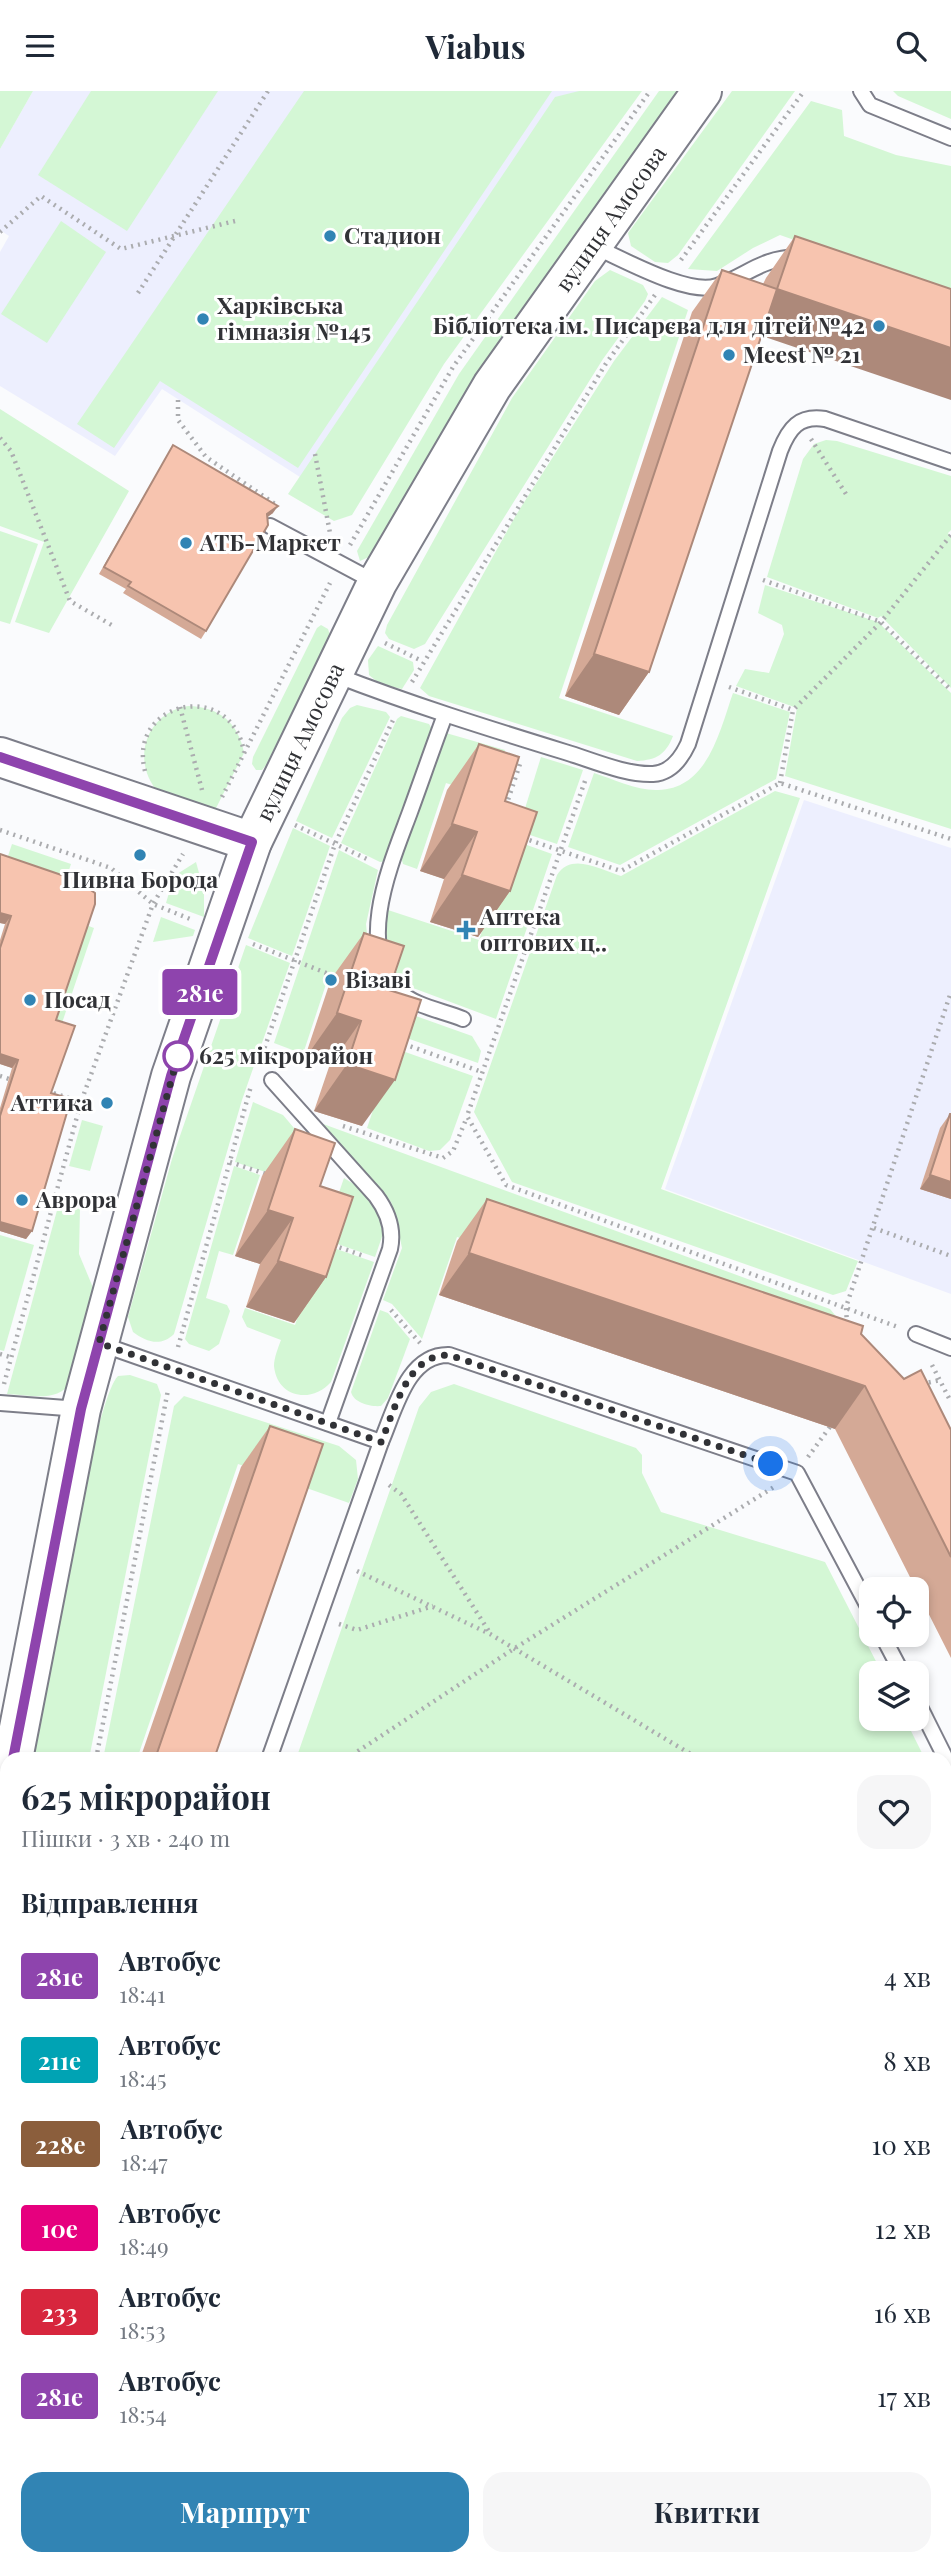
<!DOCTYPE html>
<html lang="uk">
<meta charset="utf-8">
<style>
:root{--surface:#fff;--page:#f6f6f7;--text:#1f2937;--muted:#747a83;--accent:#3184b4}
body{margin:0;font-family:"Playfair Display",serif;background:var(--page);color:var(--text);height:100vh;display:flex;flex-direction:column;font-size:26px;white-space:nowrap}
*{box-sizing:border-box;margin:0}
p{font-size:23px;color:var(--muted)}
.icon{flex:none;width:38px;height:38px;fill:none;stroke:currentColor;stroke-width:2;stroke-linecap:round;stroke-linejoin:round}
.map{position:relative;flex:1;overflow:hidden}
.panel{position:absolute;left:0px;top:1661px;width:952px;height:814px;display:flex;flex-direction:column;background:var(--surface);border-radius:21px 21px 0 0;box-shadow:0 4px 10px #0003}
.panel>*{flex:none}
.badge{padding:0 14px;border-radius:5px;font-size:24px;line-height:46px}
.buttons{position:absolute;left:859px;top:1486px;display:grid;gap:14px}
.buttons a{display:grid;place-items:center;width:70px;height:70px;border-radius:14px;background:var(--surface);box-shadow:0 4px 10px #0003;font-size:35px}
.you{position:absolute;width:35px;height:35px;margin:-18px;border:5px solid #fff;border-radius:50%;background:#1a73e8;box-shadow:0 0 0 10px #1a73e833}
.map>.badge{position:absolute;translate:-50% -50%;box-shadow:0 0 0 4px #fff}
h2{padding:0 21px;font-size:26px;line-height:63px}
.round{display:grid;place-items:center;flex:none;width:74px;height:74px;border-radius:21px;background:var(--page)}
.overview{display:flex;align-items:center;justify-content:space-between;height:119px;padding:0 21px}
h1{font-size:33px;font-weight:700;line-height:52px}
.cta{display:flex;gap:14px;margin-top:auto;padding:14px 21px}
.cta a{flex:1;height:80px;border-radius:21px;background:var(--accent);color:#fff;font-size:28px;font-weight:700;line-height:80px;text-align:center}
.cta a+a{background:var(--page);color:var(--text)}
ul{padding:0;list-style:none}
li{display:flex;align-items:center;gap:21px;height:84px;padding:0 21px}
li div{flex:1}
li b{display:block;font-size:26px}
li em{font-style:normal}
li .badge{min-width:77px;font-weight:700;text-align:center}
header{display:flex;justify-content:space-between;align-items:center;height:91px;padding:0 21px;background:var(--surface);font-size:32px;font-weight:700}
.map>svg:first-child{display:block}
.built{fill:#edeffe}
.green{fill:#d4f7d5}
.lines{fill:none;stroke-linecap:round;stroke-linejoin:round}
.lane-casing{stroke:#7d7e89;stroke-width:18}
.secondary-casing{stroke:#7d7e89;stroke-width:42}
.path{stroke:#abacaf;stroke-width:4.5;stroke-dasharray:2 5;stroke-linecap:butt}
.lane{stroke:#fff;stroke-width:14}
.secondary{stroke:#fff;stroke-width:38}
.wall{fill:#d4a996}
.shaded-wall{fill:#ad897a}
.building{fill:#f7c4af;stroke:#ad897a;stroke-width:2}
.line-casing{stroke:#fff;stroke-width:16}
.line{stroke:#8e44ad;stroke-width:10}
.walk{stroke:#313236;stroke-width:7;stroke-dasharray:0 12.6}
.poi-dot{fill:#3184b4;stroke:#fff;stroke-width:2.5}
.stop-dot{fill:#fff;stroke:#8e44ad;stroke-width:3.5}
.labels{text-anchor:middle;stroke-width:6;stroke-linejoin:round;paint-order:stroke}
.street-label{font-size:23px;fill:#313236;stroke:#fff}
.poi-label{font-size:23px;font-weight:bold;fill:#313236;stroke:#fff;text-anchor:start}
.stop-label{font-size:23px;font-weight:bold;fill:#313236;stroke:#fff;text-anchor:start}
</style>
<header><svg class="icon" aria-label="menu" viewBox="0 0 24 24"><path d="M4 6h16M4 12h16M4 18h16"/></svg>Viabus<svg class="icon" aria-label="search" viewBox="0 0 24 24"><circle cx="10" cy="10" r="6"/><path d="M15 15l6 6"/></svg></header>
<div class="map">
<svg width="951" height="2473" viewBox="0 0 951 2473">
<rect width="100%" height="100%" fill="#fafbfd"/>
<g class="built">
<polygon points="33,0 579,0 300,386 162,298 115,365 0,295 0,161 9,145 0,139 0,58"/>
<polygon points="804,709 951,757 951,1203 665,1098"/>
</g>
<g class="green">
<polygon points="0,0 33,0 0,58"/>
<polygon points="91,0 218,0 127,140 38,84"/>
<polygon points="304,0 552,0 298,377 160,290 114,357 77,333"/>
<polygon points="579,0 642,0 444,273 352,424 334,430 288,403 555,6"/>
<polygon points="659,0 683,0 371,465 360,470 357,460 459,283"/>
<polygon points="732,0 795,0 678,164 668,172 655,171 631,155 628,142"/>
<polygon points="893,0 951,0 951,28 898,5"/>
<polygon points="811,10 842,19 844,45 896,64 951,75 951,249 880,179 780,144 753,157 717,180 688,178"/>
<polygon points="61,130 106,161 47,252 1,223"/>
<polygon points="610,179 643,194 648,203 645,210 603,268 425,553 414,558 389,548 385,542 387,534 512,307 595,190"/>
<path d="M662 206 688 219 559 607 673 645C666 663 657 669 637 670L429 605 420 597 516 424 614 270Z"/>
<polygon points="0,318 129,400 49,542 15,531 44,451 0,435"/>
<polygon points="826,349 837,350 951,385 951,439 948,442 951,447 951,597 881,525 878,527 767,486 803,368 814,353"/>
<polygon points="0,440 38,453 10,533 0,530"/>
<polygon points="765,494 878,531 951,602 951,738 785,685 797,617 736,595 745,578 769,582 784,543 782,534 758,522"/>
<polygon points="321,534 328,538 330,544 266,674 262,679 256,679 252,673 253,666 317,537"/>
<polygon points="378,555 413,571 414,579 402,598 380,593 369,584 368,569"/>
<path d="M733 602 790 621 776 688 620 774 568 756 594 682C613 688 638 700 658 699 708 698 720 639 733 602Z"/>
<polygon points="357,614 386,621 390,626 332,747 296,730 342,627 350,617"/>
<path d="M188 615C219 616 238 631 244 662L215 719 157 700C131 668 146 622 188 615Z"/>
<polygon points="401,625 429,633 433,640 387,770 380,771 341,752 397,628"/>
<polygon points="446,642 505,659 489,706 446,692 417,778 403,773 400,762"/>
<polygon points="541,666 583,679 557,753 518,740"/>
<path d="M775 700 800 707 661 1098 858 1170 846 1200 833 1204 512 1091 474 1021 557 784C572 761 600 779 621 785Z"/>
<polygon points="293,737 330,755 292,865 248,847"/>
<path d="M513 749 552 763 496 928 405 894C383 876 383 844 388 819L479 849Z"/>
<polygon points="12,753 71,773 64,794 5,774"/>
<polygon points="339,759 378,779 366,833 372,895 330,881 303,963 274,952"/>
<polygon points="196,771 204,800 204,826 166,812 174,785"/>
<polygon points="161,826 195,839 193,845 153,851"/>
<polygon points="86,834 94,837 60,938 52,935"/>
<path d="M246 854 290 872 242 1009 174 1243C161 1256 146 1251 133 1241L128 1226 172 1068Z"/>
<polygon points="413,924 472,945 481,960 478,972 398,944"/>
<polygon points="394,957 473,985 450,1049 440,1059 429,1060 367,1037"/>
<polygon points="253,1011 283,1024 316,1063 305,1094 235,1071"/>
<polygon points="82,1029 103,1035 90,1080 69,1075"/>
<polygon points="315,1030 830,1218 840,1230 830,1273 457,1146 422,1248 392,1213 383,1209 402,1157 395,1123 391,1111"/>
<polygon points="234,1075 260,1084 233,1164 219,1160 206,1207 227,1214 230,1220 219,1253 209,1260 189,1253 185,1248"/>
<polygon points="344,1087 371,1104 386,1134 375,1166 323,1148"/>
<path d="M59 1112 80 1117 79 1163 94 1199 71 1291C58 1312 30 1304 7 1303Z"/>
<polygon points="0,1144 34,1154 4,1260 0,1259"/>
<path d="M322 1153 374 1171 331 1291C312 1313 277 1307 274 1275 274 1267 278 1257 281 1249L247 1236 242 1226 245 1217 295 1234Z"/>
<path d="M380 1219 388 1222 410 1248 388 1307 381 1315C370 1316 354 1312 351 1301Z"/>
<path d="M130 1284 157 1293 161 1304 89 1668H33C43 1613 93 1309 118 1285Z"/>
<polygon points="454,1293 636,1357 642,1364 642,1382 661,1421 825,1471 882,1582 872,1582 872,1628 905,1628 925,1668 296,1668 419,1316 431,1301"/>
<polygon points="184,1305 339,1355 356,1369 358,1388 349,1412 238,1373 137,1668 103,1668 174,1315"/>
<polygon points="945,1706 951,1718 951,1845 945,1843"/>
<polygon points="7,1809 7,2004 0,2003 0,1847"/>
<polygon points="945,1959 951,1961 951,2361 945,2362"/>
<polygon points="951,2397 951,2473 845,2473 847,2468 945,2468 945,2398"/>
<polygon points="51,2468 199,2468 217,2473 70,2473"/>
<polygon points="366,2468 452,2468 469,2473 379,2473"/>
</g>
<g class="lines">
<g class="lane-casing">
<g id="lane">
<polyline points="861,0 870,14 951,47"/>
<path d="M595 156C623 168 688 205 717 195 748 184 761 167 798 166"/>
<polyline points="270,435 375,491"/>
<path d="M333 583C410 613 487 637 565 661 592 669 625 684 653 683 670 682 681 668 688 653L780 360C789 337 799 324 825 328L951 371"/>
<path d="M445 624C433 656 422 688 410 721 392 770 354 855 399 900 413 915 444 920 463 928"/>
<path d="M272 989 376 1105C388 1121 394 1139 390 1158L328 1332"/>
<polyline points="916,1243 951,1257"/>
<polyline points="101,1253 381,1351 269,1668"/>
<polyline points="0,1312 79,1318"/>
<path d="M381 1351C395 1319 407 1263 449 1264L797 1382 872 1523"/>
<polyline points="882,1544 902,1582"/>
<polyline points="917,1610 951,1678"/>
<polyline points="945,1854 951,1856"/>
<polyline points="945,2384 951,2383"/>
</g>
</g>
<g class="secondary-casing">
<g id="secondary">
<polyline points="0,666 252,751"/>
<path id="s1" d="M13 1668 81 1318 171 985 252 751 377 492 492 295 702 0"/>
<polyline points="0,1733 7,1697"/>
<polyline points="0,2385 7,2387"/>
<polyline points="260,2468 277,2473"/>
</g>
</g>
<g class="path">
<polyline points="0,141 41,105 121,158 235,130"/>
<polyline points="681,169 804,0"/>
<polyline points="138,202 268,0"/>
<polyline points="178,309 178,329 206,366 275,413"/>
<polyline points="0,347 11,360 70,510 115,536"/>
<polyline points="811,348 846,403"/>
<polyline points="315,363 330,442"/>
<polyline points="350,454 453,276 650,0"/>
<polyline points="763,489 881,531 951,599"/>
<polyline points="385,552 422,570"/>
<polyline points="412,591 605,274 655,204"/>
<polyline points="729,596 793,619"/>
<polyline points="180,616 202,699"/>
<path d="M145 680C127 610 231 587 244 661"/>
<polyline points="585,690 467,1025 506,1094 898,1236"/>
<polyline points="780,692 793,619 881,531 951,444"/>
<polyline points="222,706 330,492"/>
<polyline points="506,715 521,670"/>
<polyline points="295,734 369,769"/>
<polyline points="0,739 111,777 153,813 190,828"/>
<polyline points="523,747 621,780 780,692 951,748"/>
<polyline points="253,853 339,887"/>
<polyline points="404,953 482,981"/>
<polyline points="260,970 335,753 394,627"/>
<polyline points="0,985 12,989"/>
<polyline points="47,1000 81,1011"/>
<polyline points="343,1035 443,1067 453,1060 467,1026"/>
<polyline points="230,1071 269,1084"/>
<polyline points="874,1137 951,1165"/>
<polyline points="333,1154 364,1165"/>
<polyline points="391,1219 420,1252"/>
<polyline points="847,1233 846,1216 951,901"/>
<polyline points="178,1256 251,995"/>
<polyline points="0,1263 10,1266"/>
<polyline points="932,1274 951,1311"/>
<polyline points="4,1293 81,1011 153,813 183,763"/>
<polyline points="922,1293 940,1289"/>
<polyline points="808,1366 832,1333"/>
<polyline points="389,1394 401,1403 490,1542"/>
<polyline points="357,1480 490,1543 699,1668"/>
<polyline points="339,1533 357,1539 433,1515"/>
<polyline points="96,1668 168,1299"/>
<polyline points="346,1668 515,1557 774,1396"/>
<polyline points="945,1819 951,1822"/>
<polyline points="945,1903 951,1897"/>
<polyline points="0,2164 7,2127"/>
<polyline points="945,2300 951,2306"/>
<polyline points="0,2311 7,2314"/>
<polyline points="0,2428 7,2430"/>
<polyline points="130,2468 148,2473"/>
<polyline points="481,2468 497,2473"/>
<polyline points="346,2472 348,2468"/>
</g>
<use href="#lane" class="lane"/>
<use href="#secondary" class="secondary"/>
</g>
<g class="wall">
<polygon points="795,145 649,581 619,624 565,605 692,221 722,179 763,193 766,187"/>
<polygon points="173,354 273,422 267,426 206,540 201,548 123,502 126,498 99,483"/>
<polygon points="479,653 505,710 510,800 478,846 430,831 444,788 420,780 447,699"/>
<polygon points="0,763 56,929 51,1002 32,1140 26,1148 0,1140 0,1017 12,977 0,973 0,849 5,833 0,832"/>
<polygon points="364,842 389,899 362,1035 314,1020 329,976 304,969 331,888"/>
<polygon points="950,1023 951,1023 951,1108 920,1098 940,1037"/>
<polygon points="295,1038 320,1095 326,1186 294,1232 246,1216 260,1173 235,1165 262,1085"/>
<polygon points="487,1108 861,1243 951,1339 951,1567 835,1338 439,1204 457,1150"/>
<polygon points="270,1335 214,1668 140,1668 241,1376"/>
</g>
<g class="shaded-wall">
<polygon points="777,198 951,257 951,309 747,240"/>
<polygon points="278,415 273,422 262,430 267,423"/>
<polygon points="594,563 649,581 619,624 565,605"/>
<polygon points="452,733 477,741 444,788 420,780"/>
<polygon points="462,784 510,800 478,846 430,831"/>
<polygon points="0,822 11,825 5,833 0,832"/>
<polygon points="337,922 361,930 329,976 304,969"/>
<polygon points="0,963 18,969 12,977 0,973"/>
<polygon points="347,973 395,989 362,1035 314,1020"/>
<polygon points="930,1084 951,1091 951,1108 920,1098"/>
<polygon points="268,1119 293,1127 260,1173 235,1165"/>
<polygon points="0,1131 32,1140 26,1148 0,1140"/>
<polygon points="469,1162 865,1295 835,1338 439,1204"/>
<polygon points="278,1170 326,1186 294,1232 246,1216"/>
<polygon points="651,2468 801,2468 817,2473 667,2473"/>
</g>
<g class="building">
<polygon points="795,145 951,198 951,257 777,198"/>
<polygon points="722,179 777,198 649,581 594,563"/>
<polygon points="173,354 278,415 267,423 268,434 206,540 128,495 131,491 104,476"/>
<polygon points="479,653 519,666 505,710 537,721 510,800 462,784 477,741 452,733"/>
<polygon points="0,763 76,789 95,802 95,813 56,929 75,935 51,1002 71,1008 32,1140 0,1131 0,1025 18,969 0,963 0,857 11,825 0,822"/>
<polygon points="364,842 404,855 389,899 421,909 395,989 347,973 361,930 337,922"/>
<polygon points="950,1023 951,1023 951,1091 930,1084"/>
<polygon points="295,1038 335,1052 320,1095 353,1106 326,1186 278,1170 293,1127 268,1119"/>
<polygon points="487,1108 863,1235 861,1243 904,1288 921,1279 951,1339 951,1466 865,1295 469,1162"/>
<polygon points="270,1335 323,1353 214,1668 155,1668"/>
<polygon points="0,2041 7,2042 7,2109 3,2127 0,2127"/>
<polygon points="801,2468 847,2468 845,2473 817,2473"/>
</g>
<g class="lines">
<g class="line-casing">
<polyline id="line" points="0,666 252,751 171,985 81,1318 13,1668"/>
</g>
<use href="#line" class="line"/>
<path class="walk" d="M178 965 179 961 99 1252 381 1351C395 1319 407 1263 449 1264L771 1373"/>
</g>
<g class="poi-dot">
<circle cx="330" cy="145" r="7"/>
<circle cx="203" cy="228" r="7"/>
<circle cx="879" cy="235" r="7"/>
<circle cx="729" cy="264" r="7"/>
<circle cx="186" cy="452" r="7"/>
<circle cx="140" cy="764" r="7"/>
<path d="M462.5 828.5h7v7h7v7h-7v7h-7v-7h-7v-7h7z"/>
<circle cx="331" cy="889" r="7"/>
<circle cx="30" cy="909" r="7"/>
<circle cx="107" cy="1012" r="7"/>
<circle cx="22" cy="1109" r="7"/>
</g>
<circle class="stop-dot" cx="178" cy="965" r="14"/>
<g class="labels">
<g class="street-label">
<text dy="8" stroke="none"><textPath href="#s1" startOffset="1670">вулиця Амосова</textPath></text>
<text dy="8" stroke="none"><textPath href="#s1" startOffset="1060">вулиця Амосова</textPath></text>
</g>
<g class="poi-label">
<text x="344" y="153">Стадион</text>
<text x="217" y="223">Харківська<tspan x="217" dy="26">гімназія №145</tspan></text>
<text x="865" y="243" text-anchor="end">Бібліотека ім. Писарєва для дітей №42</text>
<text x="743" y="272">Meest № 21</text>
<text x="200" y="460">АТБ-Маркет</text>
<text x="140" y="797" text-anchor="middle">Пивна Борода</text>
<text x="480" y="834">Аптека<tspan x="480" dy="26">оптових ц‥</tspan></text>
<text x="345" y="897">Візаві</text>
<text x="44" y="917">Посад</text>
<text x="93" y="1020" text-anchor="end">Аттика</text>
<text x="36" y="1117">Аврора</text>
</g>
<g class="stop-label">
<text x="199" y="973">625 мікрорайон</text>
</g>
</g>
</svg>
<div class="buttons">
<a><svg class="icon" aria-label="locate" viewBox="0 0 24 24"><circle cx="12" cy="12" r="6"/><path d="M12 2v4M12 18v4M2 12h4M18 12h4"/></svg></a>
<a><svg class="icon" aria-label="layers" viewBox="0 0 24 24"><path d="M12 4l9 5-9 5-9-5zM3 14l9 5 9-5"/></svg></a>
</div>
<div class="you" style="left:771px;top:1373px"></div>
<b class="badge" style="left:200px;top:901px;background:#8e44ad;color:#fff">281е</b>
<section class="panel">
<div class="overview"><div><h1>625 мікрорайон</h1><p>Пішки · 3 хв · 240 m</p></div><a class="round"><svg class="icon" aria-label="heart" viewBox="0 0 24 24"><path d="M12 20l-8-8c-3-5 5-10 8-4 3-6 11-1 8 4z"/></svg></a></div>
<h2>Відправлення</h2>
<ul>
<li><span class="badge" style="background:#8e44ad;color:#fff">281е</span><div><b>Автобус</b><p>18:41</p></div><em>4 хв</em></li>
<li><span class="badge" style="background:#00a3b4;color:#fff">211е</span><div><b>Автобус</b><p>18:45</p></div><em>8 хв</em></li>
<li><span class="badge" style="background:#8b5e3c;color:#fff">228е</span><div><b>Автобус</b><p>18:47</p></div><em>10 хв</em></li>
<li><span class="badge" style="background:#e6007e;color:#fff">10е</span><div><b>Автобус</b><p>18:49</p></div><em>12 хв</em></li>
<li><span class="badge" style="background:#d7263d;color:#fff">233</span><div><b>Автобус</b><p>18:53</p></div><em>16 хв</em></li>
<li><span class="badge" style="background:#8e44ad;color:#fff">281е</span><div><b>Автобус</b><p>18:54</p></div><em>17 хв</em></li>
</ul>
<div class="cta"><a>Маршрут</a><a>Квитки</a></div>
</section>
</div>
